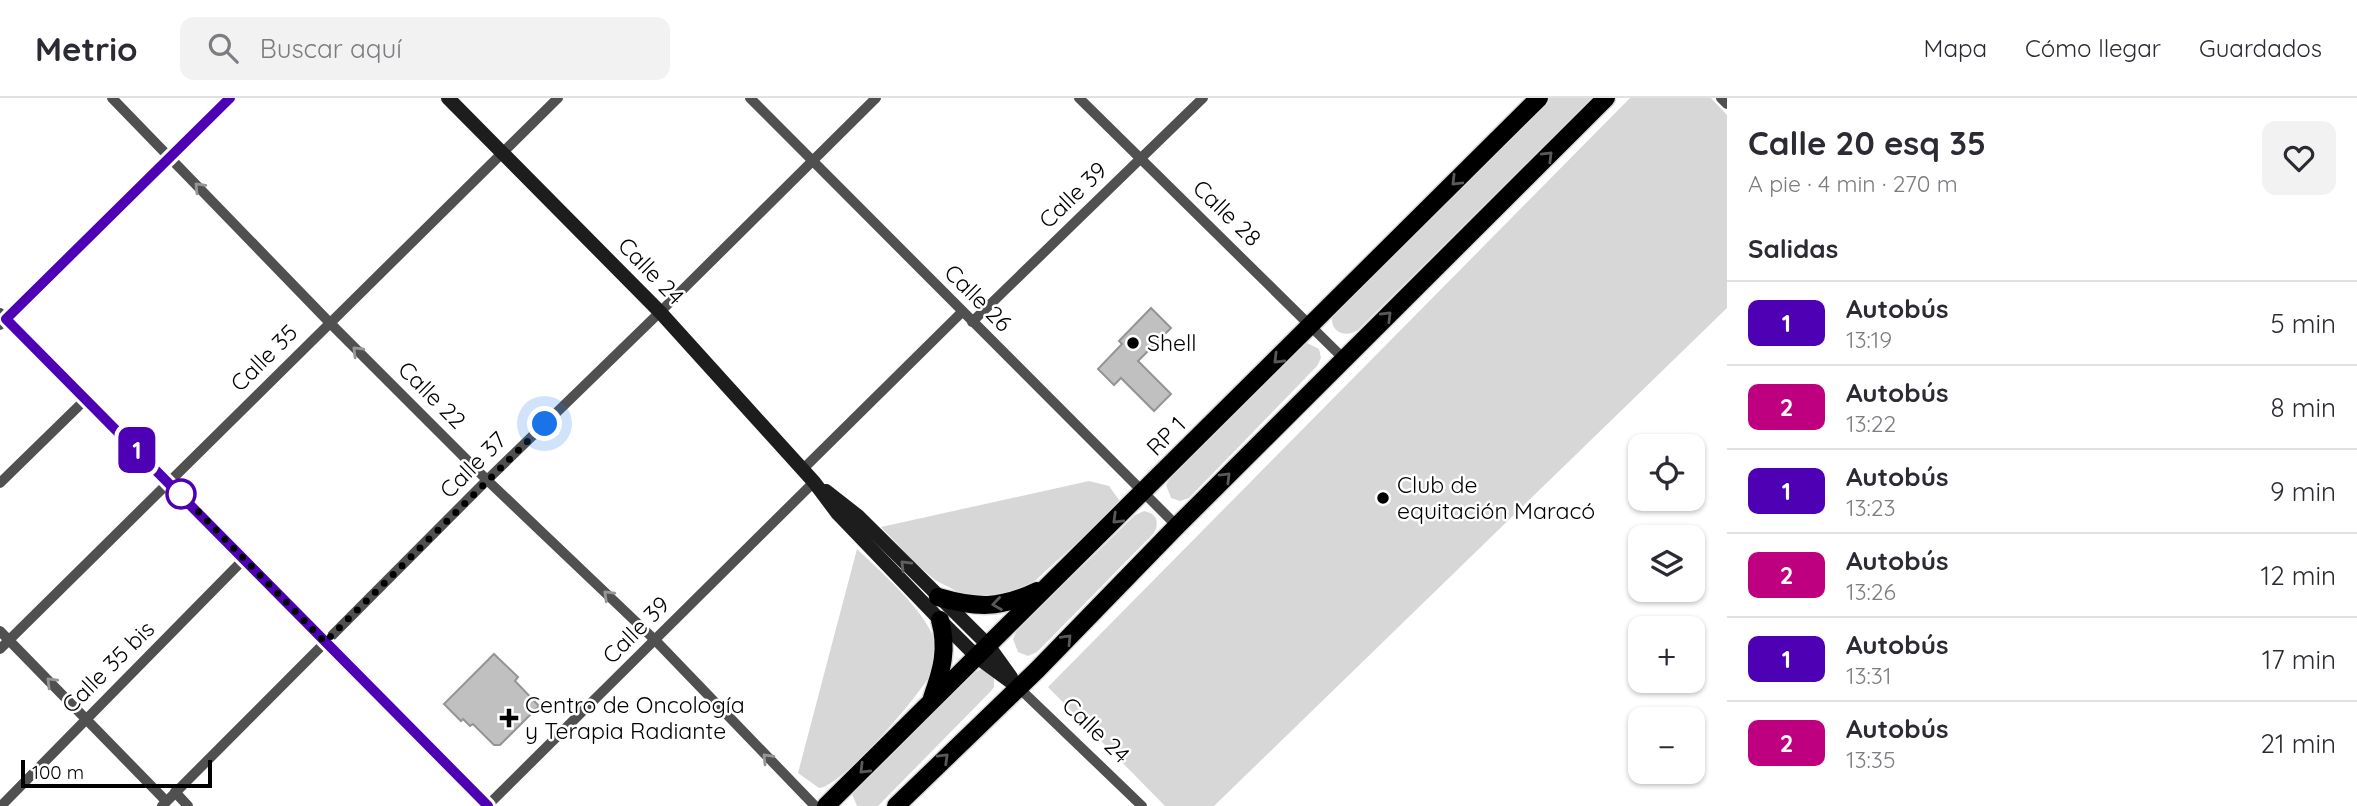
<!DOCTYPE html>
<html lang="es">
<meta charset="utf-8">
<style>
:root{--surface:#fff;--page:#f2f2f3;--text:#2b2b33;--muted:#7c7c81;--line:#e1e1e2}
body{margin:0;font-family:Quicksand,sans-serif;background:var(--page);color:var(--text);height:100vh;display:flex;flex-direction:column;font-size:26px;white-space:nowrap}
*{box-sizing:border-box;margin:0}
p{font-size:23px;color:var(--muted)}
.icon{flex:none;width:38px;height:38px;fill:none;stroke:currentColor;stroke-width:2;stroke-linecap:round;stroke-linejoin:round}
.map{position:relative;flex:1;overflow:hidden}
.sheet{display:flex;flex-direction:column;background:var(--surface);width:630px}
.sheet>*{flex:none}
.badge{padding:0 14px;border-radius:10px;font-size:24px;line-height:46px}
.buttons{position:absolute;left:1628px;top:336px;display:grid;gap:14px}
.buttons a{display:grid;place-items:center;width:77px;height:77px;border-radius:14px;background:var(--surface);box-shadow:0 2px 5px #0004;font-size:35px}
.scale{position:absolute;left:21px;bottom:18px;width:191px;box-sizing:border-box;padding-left:7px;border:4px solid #000;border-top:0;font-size:19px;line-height:24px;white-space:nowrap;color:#000;-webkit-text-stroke:5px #fff;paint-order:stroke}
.you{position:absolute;width:35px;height:35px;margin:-18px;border:5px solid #fff;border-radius:50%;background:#1a73e8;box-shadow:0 0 0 10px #1a73e833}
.map>.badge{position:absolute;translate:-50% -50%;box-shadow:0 0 0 4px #fff}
h2{padding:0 21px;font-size:26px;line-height:63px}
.round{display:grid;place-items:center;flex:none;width:74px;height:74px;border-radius:14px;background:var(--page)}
.headline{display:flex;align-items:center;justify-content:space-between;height:119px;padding:0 21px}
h1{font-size:33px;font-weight:700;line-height:52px}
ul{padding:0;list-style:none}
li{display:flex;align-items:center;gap:21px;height:84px;padding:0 21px;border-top:2px solid var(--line)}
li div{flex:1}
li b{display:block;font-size:26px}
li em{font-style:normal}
li .badge{min-width:77px;font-weight:700;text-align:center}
header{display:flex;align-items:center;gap:42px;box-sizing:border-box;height:98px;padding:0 35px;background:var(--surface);border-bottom:2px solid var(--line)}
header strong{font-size:33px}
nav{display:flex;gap:38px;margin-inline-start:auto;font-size:24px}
.search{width:490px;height:63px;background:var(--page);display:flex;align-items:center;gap:18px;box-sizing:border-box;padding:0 24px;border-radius:14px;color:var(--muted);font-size:26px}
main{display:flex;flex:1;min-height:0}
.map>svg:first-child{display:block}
.green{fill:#d7d7d7}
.building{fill:#c0c0c0;stroke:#949494;stroke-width:2}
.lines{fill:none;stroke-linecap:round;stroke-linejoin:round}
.primary-casing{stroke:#dbdbdb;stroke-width:21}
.street{stroke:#505050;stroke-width:10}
.secondary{stroke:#1d1d1d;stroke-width:14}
.primary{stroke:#000;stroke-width:18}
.oneway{stroke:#595959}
.oneway2{stroke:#969696}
.oneway3{stroke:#616161}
.line-casing{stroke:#fff;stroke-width:16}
.line{stroke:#4e00b4;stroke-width:10}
.walk{stroke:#000;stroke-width:7;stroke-dasharray:0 12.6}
.poi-dot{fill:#000;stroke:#fff;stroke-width:2.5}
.stop-dot{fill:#fff;stroke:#4e00b4;stroke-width:3.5}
.labels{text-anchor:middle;stroke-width:5;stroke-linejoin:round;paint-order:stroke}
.street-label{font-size:23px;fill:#000;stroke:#fff}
.poi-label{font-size:23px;fill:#000;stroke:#fff;text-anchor:start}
</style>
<header>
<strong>Metrio</strong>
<div class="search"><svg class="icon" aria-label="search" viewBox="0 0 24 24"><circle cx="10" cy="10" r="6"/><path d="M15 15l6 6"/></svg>Buscar aquí</div>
<nav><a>Mapa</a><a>Cómo llegar</a><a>Guardados</a></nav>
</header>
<main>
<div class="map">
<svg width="1727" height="708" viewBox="0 0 1727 708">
<rect width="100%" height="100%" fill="#fff"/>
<g class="green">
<path d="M1549 0H1592L1358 232C1341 243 1325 228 1335 211Z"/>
<polygon points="1630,0 1711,0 1727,17 1727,210 1214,708 1165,708 1048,589"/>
<polygon points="1307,245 1319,251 1321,260 1317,268 1189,400 1180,403 1171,400 1166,387 1171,379 1299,249"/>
<polygon points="1089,383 1109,388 1119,402 1117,408 1027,490 989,500 964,497 935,482 915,465 881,429"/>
<path d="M1144 413C1156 415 1160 424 1154 435L1037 554 1028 558 1018 554 1013 541 1017 532 1135 417Z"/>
<path d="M857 451C878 471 930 517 935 545 936 555 934 568 930 577 919 598 840 690 819 690L798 675Z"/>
<polygon points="982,571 987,572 994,579 994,589 991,593 878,708 857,708 852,696 857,687 973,575"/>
</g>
<g class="building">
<polygon points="1151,210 1171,230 1138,263 1171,296 1154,313 1121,280 1114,287 1098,271 1122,246 1119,243"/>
<polygon points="494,556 518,579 515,583 539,608 500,647 494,647 473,626 470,628 463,621 461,623 444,606"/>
</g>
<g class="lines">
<g class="primary-casing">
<g id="primary">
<path d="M938 499C976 510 1000 511 1037 493"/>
<path d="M932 600C942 572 948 551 940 522"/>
<polyline points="826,708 1539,0"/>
<polyline points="896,708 1037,572 1177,428 1606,0"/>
</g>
</g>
<g class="street">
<polyline points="112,0 330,225 487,382 655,542 815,708"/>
<polyline points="750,0 1177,428"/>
<polyline points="1079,0 1344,261"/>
<polyline points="1721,0 1727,6"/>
<polyline points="0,215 488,708"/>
<polyline points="972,224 1203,0"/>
<polyline points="0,227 230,0"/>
<polyline points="802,372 962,214"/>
<polyline points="0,385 86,301"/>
<polyline points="0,533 166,703"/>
<polyline points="0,551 558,0"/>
<polyline points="1018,589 1142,708"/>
<polyline points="175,694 188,708"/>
<polyline points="1,708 245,460"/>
<polyline points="162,708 487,382 660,214 876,0"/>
<polyline points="487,708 814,384"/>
</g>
<g class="secondary">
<polyline points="448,0 660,214 814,384 838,416 940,522 977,559 1018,589"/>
<polyline points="826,393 858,418 988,547 1011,579"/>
</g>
<use href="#primary" class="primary"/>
</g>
<defs><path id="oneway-chevron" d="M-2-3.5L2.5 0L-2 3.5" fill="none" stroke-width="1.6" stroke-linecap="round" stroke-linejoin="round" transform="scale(1.75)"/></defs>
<g class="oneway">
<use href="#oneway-chevron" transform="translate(1548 58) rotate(-45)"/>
<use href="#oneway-chevron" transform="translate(1456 83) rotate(135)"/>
<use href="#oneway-chevron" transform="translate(1387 218) rotate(-45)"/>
<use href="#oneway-chevron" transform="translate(1278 261) rotate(135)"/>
<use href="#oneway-chevron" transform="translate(1226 379) rotate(-45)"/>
<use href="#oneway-chevron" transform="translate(1117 421) rotate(136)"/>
<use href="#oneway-chevron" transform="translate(997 506) rotate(172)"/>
<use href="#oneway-chevron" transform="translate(1067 541) rotate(-46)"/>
<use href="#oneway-chevron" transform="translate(944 660) rotate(-44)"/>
<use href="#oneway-chevron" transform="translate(864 671) rotate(135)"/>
</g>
<g class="oneway2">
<use href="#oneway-chevron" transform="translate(199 89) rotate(-134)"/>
<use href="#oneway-chevron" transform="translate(357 253) rotate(-135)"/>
<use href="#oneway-chevron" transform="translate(608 497) rotate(-136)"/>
<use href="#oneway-chevron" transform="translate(51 584) rotate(-135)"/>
<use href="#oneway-chevron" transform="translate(767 660) rotate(-134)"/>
</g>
<use class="oneway3" href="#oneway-chevron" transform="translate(905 467) rotate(-135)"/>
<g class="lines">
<g class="line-casing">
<polyline id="line" points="230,0 6,221 488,708"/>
</g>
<use href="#line" class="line"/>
<polyline class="walk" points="181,396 325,544 545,326"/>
</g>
<g class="poi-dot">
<circle cx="1133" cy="245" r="7"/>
<circle cx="1383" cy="400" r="7"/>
<path d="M505.5 609.5h7v7h7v7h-7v7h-7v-7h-7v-7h7z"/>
</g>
<circle class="stop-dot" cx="181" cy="396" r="14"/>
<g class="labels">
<g class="street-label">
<text transform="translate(1073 97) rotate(-44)" y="8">Calle 39</text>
<text transform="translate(1227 115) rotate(44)" y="8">Calle 28</text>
<text transform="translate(651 173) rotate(46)" y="8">Calle 24</text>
<text transform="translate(978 200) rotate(45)" y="8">Calle 26</text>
<text transform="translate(264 260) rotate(-45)" y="8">Calle 35</text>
<text transform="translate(432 297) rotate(45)" y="8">Calle 22</text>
<text transform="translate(1166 338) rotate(-45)" y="8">RP 1</text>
<text transform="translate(473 367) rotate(-45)" y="8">Calle 37</text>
<text transform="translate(636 532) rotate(-45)" y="8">Calle 39</text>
<text transform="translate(108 569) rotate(-45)" y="8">Calle 35 bis</text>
<text transform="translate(1096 632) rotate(44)" y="8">Calle 24</text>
</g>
<g class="poi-label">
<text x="1147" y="253">Shell</text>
<text x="1397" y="395">Club de<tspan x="1397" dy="26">equitación Maracó</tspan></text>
<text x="525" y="615">Centro de Oncología<tspan x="525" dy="26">y Terapia Radiante</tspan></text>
</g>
</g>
</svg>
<div class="buttons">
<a><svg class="icon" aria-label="locate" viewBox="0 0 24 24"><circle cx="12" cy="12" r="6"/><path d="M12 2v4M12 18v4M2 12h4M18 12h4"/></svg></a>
<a><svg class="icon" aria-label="layers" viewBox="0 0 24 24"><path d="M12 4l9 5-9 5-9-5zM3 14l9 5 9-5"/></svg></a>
<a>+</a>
<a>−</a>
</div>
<div class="scale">100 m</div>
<div class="you" style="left:545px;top:326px"></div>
<b class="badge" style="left:137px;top:352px;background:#4e00b4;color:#fff">1</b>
</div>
<section class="sheet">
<div class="headline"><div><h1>Calle 20 esq 35</h1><p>A pie · 4 min · 270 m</p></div><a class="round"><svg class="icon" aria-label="heart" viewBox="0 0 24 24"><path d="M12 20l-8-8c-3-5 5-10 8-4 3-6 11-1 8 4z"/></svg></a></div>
<h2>Salidas</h2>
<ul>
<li><span class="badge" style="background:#4e00b4;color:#fff">1</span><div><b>Autobús</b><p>13:19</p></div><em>5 min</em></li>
<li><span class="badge" style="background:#be0080;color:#fff">2</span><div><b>Autobús</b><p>13:22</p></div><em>8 min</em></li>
<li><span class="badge" style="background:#4e00b4;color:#fff">1</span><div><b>Autobús</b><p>13:23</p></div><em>9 min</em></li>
<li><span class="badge" style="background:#be0080;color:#fff">2</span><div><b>Autobús</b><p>13:26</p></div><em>12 min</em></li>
<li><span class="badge" style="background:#4e00b4;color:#fff">1</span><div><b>Autobús</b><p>13:31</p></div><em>17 min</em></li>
<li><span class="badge" style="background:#be0080;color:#fff">2</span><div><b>Autobús</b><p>13:35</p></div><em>21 min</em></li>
</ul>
</section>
</main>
